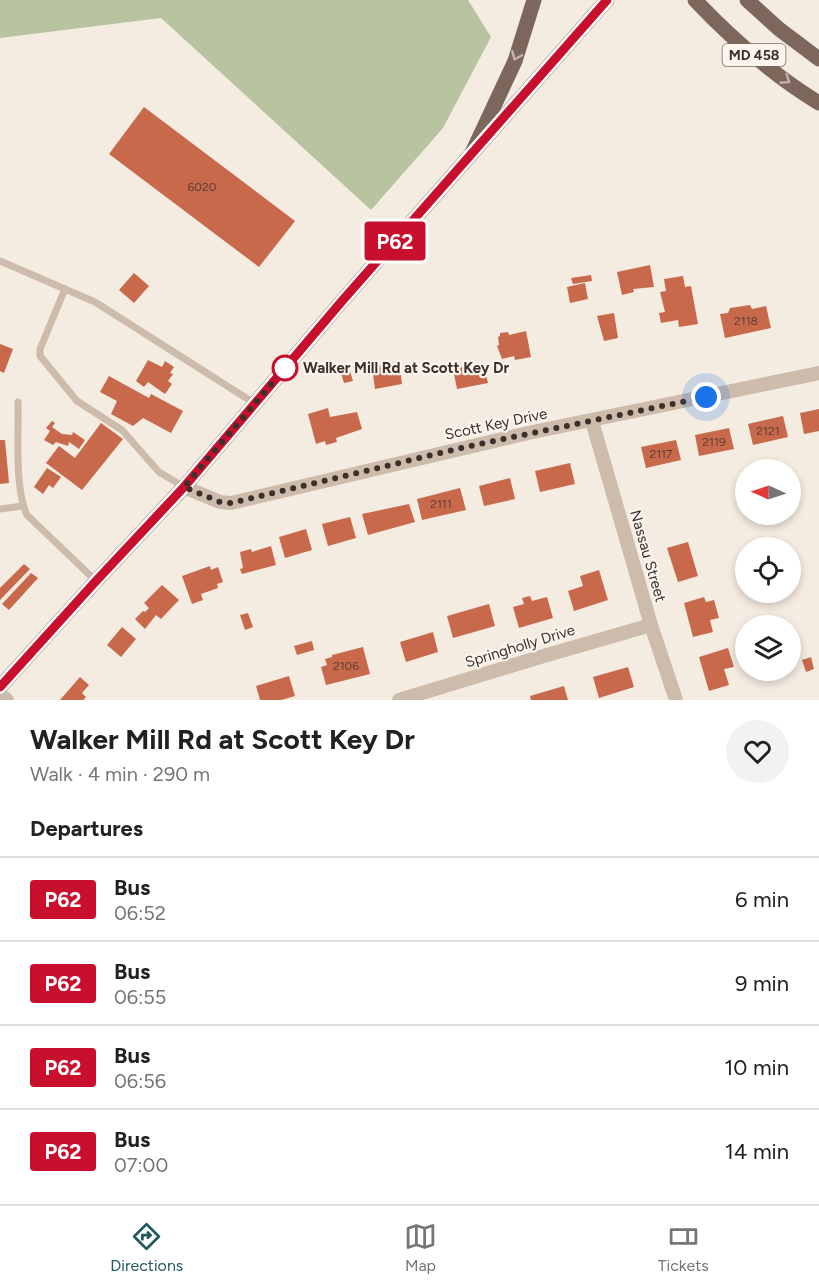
<!DOCTYPE html>
<meta charset="utf-8">
<style>
:root{--surface:#fff;--page:#f2f2f2;--text:#202124;--muted:#757577;--line:#e0e0e0;--accent:#1f5a5e}
body{margin:0;font-family:Figtree,sans-serif;background:var(--page);color:var(--text);height:100vh;display:flex;flex-direction:column;font-size:22px;white-space:nowrap}
*{box-sizing:border-box;margin:0}
p{font-size:20px;color:var(--muted)}
.icon{flex:none;width:33px;height:33px;fill:none;stroke:currentColor;stroke-width:2;stroke-linecap:round;stroke-linejoin:round}
.map{position:relative;height:700px;overflow:hidden}
.panel{display:flex;flex-direction:column;background:var(--surface);flex:1}
.panel>*{flex:none}
.badge{padding:0 12px;border-radius:4px;font-size:21px;line-height:39px}
.needle{width:39px;rotate:273deg}
.fabs{position:absolute;left:735px;top:459px;display:grid;gap:12px}
.fabs a{display:grid;place-items:center;width:66px;height:66px;border-radius:50%;background:var(--surface);box-shadow:0 3px 9px #0003;font-size:30px}
.you{position:absolute;width:30px;height:30px;margin:-15px;border:4px solid #fff;border-radius:50%;background:#1a73e8;box-shadow:0 0 0 9px #1a73e833}
.map>.badge{position:absolute;translate:-50% -50%;box-shadow:0 0 0 3px #fff}
h2{padding:0 30px;font-size:22px;line-height:54px}
.round{display:grid;place-items:center;flex:none;width:63px;height:63px;border-radius:32px;background:var(--page)}
.summary{display:flex;align-items:center;justify-content:space-between;height:102px;padding:0 30px}
h1{font-size:28px;font-weight:700;line-height:45px}
ul{padding:0;list-style:none}
li{display:flex;align-items:center;gap:18px;height:84px;padding:0 30px;border-top:2px solid var(--line)}
li div{flex:1}
li b{display:block;font-size:22px}
li em{font-style:normal}
li .badge{min-width:66px;font-weight:700;text-align:center}
.tabs{display:flex;justify-content:space-around;align-items:center;height:84px;border-top:2px solid var(--line);background:var(--surface);font-size:16px;color:var(--muted)}
.tabs a{display:grid;justify-items:center;gap:3px}
.tabs .active{color:var(--accent)}
.map>svg:first-child{display:block}
.green{fill:#b8c4a0}
.building{fill:#c8694b}
.lines{fill:none;stroke-linecap:round;stroke-linejoin:round}
.lane{stroke:#cdbbac;stroke-width:7}
.street{stroke:#cdbbac;stroke-width:14}
.secondary{stroke:#a18a7d;stroke-width:15}
.primary{stroke:#7d675c;stroke-width:15}
.oneway{stroke:#c2b5ac}
.line-casing{stroke:#fff;stroke-width:14}
.line{stroke:#c8102e;stroke-width:9}
.walk{stroke:#3b302b;stroke-width:6;stroke-dasharray:0 10.8}
.stop-dot{fill:#fff;stroke:#c8102e;stroke-width:3}
.labels{text-anchor:middle;stroke-width:4.5;stroke-linejoin:round;paint-order:stroke}
.number-label{font-size:12px;fill:#5e3e33}
.shield{fill:#fbf5ee;stroke:#756b66;stroke-width:1.5}
.shield-label{font-size:14px;font-weight:bold;fill:#3b302b}
.stop-label{font-size:15px;font-weight:bold;fill:#3b302b;stroke:#fbf5ee;text-anchor:start}
.street-label{font-size:15px;fill:#3b302b;stroke:#fbf5ee}
</style>
<div class="map">
<svg width="819" height="700" viewBox="0 0 819 700">
<rect width="100%" height="100%" fill="#f4ebe1"/>
<polygon class="green" points="0,0 468,0 491,37 443,128 371,210 161,18 0,38"/>
<g class="building">
<polygon points="144,107 295,221 259,267 109,154"/>
<polygon points="650,265 654,287 633,289 634,292 622,295 617,272"/>
<polygon points="134,273 149,286 134,303 119,290"/>
<polygon points="591,275 592,281 573,284 571,278"/>
<polygon points="683,276 685,287 691,286 698,324 679,327 678,320 661,323 659,313 665,312 660,292 666,291 664,279"/>
<polygon points="585,283 588,299 570,303 567,287"/>
<polygon points="750,305 752,309 766,306 771,328 725,338 720,314 728,313 730,308"/>
<polygon points="614,313 618,338 604,341 597,316"/>
<polygon points="526,331 531,357 515,360 514,356 502,359 497,346 499,345 498,337 500,336 500,333 508,332 509,335"/>
<polygon points="0,344 13,349 4,373 0,371"/>
<polygon points="148,360 162,367 165,361 174,367 170,373 173,374 168,381 172,384 165,394 148,382 144,387 136,381"/>
<polygon points="399,362 402,384 375,389 372,367"/>
<polygon points="476,364 476,368 484,366 488,383 457,389 453,369"/>
<polygon points="349,368 353,381 344,383 340,370"/>
<polygon points="109,376 149,398 151,394 183,411 171,433 143,418 133,426 111,414 117,401 100,392"/>
<polygon points="328,408 330,417 357,412 362,429 336,438 337,442 326,445 325,441 316,444 308,414"/>
<polygon points="819,409 819,431 804,434 800,413"/>
<polygon points="783,416 788,437 753,445 748,424"/>
<polygon points="52,421 55,423 52,427 62,434 72,435 73,432 85,440 79,449 69,442 68,446 56,442 53,445 44,440 50,431 46,428"/>
<polygon points="101,423 123,439 82,490 46,463 59,446 75,458"/>
<polygon points="729,428 734,449 699,456 695,435"/>
<polygon points="0,440 5,440 9,483 0,484"/>
<polygon points="676,440 681,460 646,468 641,447"/>
<polygon points="570,463 575,484 540,492 535,471"/>
<polygon points="47,468 61,477 53,488 49,485 43,494 34,487"/>
<polygon points="510,478 515,499 484,506 479,486"/>
<polygon points="460,488 466,510 422,520 417,499"/>
<polygon points="409,504 415,522 368,535 362,514"/>
<polygon points="350,517 356,538 328,546 322,524"/>
<polygon points="306,529 312,550 285,558 279,537"/>
<polygon points="688,542 698,576 678,582 667,548"/>
<polygon points="271,546 276,565 242,574 240,569 243,568 240,552 251,549 252,552"/>
<polygon points="24,564 30,569 0,600 0,588"/>
<polygon points="210,566 211,570 218,567 223,582 217,584 218,588 201,594 203,600 192,604 182,576"/>
<polygon points="599,570 608,600 574,611 568,591 583,586 580,576"/>
<polygon points="31,573 38,578 9,610 2,604"/>
<polygon points="162,585 179,600 161,619 156,615 145,629 135,619 143,611 145,612 149,608 144,603"/>
<polygon points="530,596 532,601 547,597 553,618 519,628 513,607 524,604 522,598"/>
<polygon points="704,597 706,602 714,600 719,618 710,620 713,632 693,637 684,603"/>
<polygon points="489,604 495,626 453,638 447,616"/>
<polygon points="248,613 253,627 245,630 240,615"/>
<polygon points="122,627 136,639 121,657 107,645"/>
<polygon points="433,632 438,652 406,662 400,642"/>
<polygon points="312,641 314,650 297,655 294,646"/>
<polygon points="363,647 370,674 326,685 321,667 327,665 325,659 332,657 332,655"/>
<polygon points="728,648 734,667 724,669 729,685 709,691 699,657"/>
<polygon points="811,657 814,669 806,672 802,660"/>
<polygon points="628,667 634,687 599,698 593,677"/>
<polygon points="289,676 295,696 281,700 260,700 256,686"/>
<polygon points="80,677 89,685 82,693 86,697 83,700 60,700"/>
<polygon points="564,686 568,700 531,700 530,696"/>
</g>
<g class="lines">
<g class="lane">
<polyline points="0,261 95,302 254,403"/>
<polyline points="65,289 40,349 40,356 77,401 122,430 159,472 184,487"/>
<path d="M18 402C19 433 14 487 27 515L96 581"/>
<polyline points="0,509 23,506"/>
</g>
<g class="street">
<polyline points="592,421 651,625 676,700"/>
<polyline points="184,487 220,502 231,503 528,433 819,373"/>
<polyline points="0,694 7,700"/>
<polyline points="399,700 537,658 651,625"/>
</g>
<polyline class="secondary" points="0,687 96,581 184,487 342,301 607,0"/>
<g class="primary">
<path d="M695 0C732 39 773 75 819 103"/>
<polyline points="747,0 779,29 819,59"/>
<polyline points="472,153 515,61 534,0"/>
</g>
</g>
<defs><path id="oneway-chevron" d="M-2-3.5L2.5 0L-2 3.5" fill="none" stroke-width="1.6" stroke-linecap="round" stroke-linejoin="round" transform="scale(1.5)"/></defs>
<g class="oneway">
<use href="#oneway-chevron" transform="translate(516 56) rotate(112)"/>
<use href="#oneway-chevron" transform="translate(786 80) rotate(35)"/>
</g>
<g class="lines">
<g class="line-casing">
<polyline id="line" points="0,687 96,581 184,487 342,301 607,0"/>
</g>
<use href="#line" class="line"/>
<polyline class="walk" points="285,368 184,487 220,502 231,503 470,446 706,397"/>
</g>
<circle class="stop-dot" cx="285" cy="368" r="12"/>
<g class="labels">
<g class="number-label">
<text x="202" y="191">6020</text>
<text x="746" y="325">2118</text>
<text x="768" y="435">2121</text>
<text x="714" y="446">2119</text>
<text x="661" y="458">2117</text>
<text x="441" y="508">2111</text>
<text x="346" y="670">2106</text>
</g>
<rect class="shield" x="722.5" y="44" width="63" height="22" rx="4.5"/>
<g class="shield-label">
<text x="754" y="60">MD 458</text>
</g>
<g class="stop-label">
<text x="303" y="373">Walker Mill Rd at Scott Key Dr</text>
</g>
<g class="street-label">
<text transform="translate(496 424) rotate(-12)" y="5">Scott Key Drive</text>
<text transform="translate(648 556) rotate(74)" y="5">Nassau Street</text>
<text transform="translate(520 646) rotate(-17)" y="5">Springholly Drive</text>
</g>
</g>
</svg>
<div class="fabs">
<a><svg class="needle" viewBox="-14 -14 28 28"><path d="M0-13l5 13h-10z" fill="#e53935"/><path d="M0 13l5-13h-10z" fill="#757577"/></svg></a>
<a><svg class="icon" aria-label="locate" viewBox="0 0 24 24"><circle cx="12" cy="12" r="6"/><path d="M12 2v4M12 18v4M2 12h4M18 12h4"/></svg></a>
<a><svg class="icon" aria-label="layers" viewBox="0 0 24 24"><path d="M12 4l9 5-9 5-9-5zM3 14l9 5 9-5"/></svg></a>
</div>
<div class="you" style="left:706px;top:397px"></div>
<b class="badge" style="left:395px;top:241px;background:#c8102e;color:#fff">P62</b>
</div>
<section class="panel">
<div class="summary"><div><h1>Walker Mill Rd at Scott Key Dr</h1><p>Walk · 4 min · 290 m</p></div><a class="round"><svg class="icon" aria-label="heart" viewBox="0 0 24 24"><path d="M12 20l-8-8c-3-5 5-10 8-4 3-6 11-1 8 4z"/></svg></a></div>
<h2>Departures</h2>
<ul>
<li><span class="badge" style="background:#c8102e;color:#fff">P62</span><div><b>Bus</b><p>06:52</p></div><em>6 min</em></li>
<li><span class="badge" style="background:#c8102e;color:#fff">P62</span><div><b>Bus</b><p>06:55</p></div><em>9 min</em></li>
<li><span class="badge" style="background:#c8102e;color:#fff">P62</span><div><b>Bus</b><p>06:56</p></div><em>10 min</em></li>
<li><span class="badge" style="background:#c8102e;color:#fff">P62</span><div><b>Bus</b><p>07:00</p></div><em>14 min</em></li>
</ul>
</section>
<nav class="tabs">
<a class="active"><svg class="icon" aria-label="directions" viewBox="0 0 24 24"><path d="M12 3l9 9-9 9-9-9zM9 14v-3h6M13 9l2 2-2 2"/></svg>Directions</a>
<a><svg class="icon" aria-label="map" viewBox="0 0 24 24"><path d="M3 6l6-2 6 2 6-2v14l-6 2-6-2-6 2zM9 4v14M15 6v14"/></svg>Map</a>
<a><svg class="icon" aria-label="tickets" viewBox="0 0 24 24"><path d="M3 7h18v10H3zM15 7v10"/></svg>Tickets</a>
</nav>
